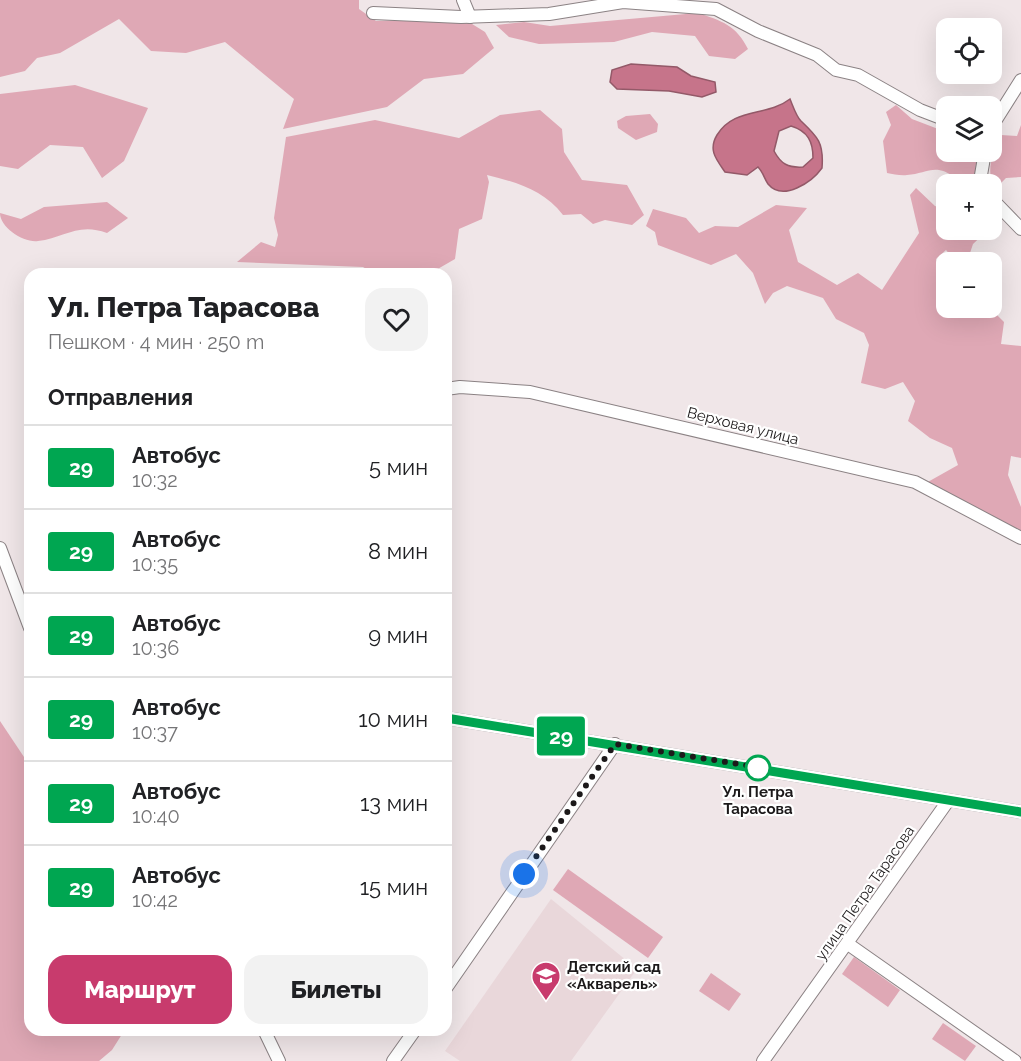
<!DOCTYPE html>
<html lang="ru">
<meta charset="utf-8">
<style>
:root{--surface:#fff;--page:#f2f2f2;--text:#202124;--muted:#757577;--line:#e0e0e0;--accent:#c83b6d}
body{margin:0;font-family:Raleway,sans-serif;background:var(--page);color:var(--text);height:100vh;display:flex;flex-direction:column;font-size:22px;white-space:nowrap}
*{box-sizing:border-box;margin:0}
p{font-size:20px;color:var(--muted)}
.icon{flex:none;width:33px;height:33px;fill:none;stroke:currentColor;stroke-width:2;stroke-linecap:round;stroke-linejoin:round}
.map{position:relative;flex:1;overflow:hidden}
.details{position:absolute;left:24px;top:268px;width:428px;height:768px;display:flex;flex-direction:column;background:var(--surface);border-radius:18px;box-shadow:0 6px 24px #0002}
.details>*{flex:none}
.badge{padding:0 12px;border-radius:4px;font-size:21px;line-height:39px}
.fabs{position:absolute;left:936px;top:18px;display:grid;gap:12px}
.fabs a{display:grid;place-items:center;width:66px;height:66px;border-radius:12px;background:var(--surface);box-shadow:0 6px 24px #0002;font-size:30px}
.you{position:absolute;width:30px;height:30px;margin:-15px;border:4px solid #fff;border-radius:50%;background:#1a73e8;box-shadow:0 0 0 9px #1a73e833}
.map>.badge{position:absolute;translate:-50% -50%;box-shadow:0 0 0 3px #fff}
h2{padding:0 24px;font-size:22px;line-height:54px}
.round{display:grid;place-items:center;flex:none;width:63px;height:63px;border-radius:18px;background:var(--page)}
.headline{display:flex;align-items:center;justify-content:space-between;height:102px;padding:0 24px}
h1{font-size:28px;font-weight:800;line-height:45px}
.button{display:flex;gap:12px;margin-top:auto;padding:12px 24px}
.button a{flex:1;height:69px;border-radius:18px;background:var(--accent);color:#fff;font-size:24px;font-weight:800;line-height:69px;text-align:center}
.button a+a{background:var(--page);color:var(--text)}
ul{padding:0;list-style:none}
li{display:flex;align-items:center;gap:18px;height:84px;padding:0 24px;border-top:2px solid var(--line)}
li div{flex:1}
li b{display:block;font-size:22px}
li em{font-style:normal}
li .badge{min-width:66px;font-weight:700;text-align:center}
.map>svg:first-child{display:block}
.built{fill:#e9d7da}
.green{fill:#dfa8b5}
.water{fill:#c6748a;stroke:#935968;stroke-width:1.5;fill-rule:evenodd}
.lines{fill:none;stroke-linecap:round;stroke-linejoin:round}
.minor-casing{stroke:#8b8284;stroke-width:14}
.minor{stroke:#fff;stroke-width:12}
.line-casing{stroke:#fff;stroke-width:14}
.line{stroke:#00a651;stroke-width:9}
.walk{stroke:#1c191a;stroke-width:6;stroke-dasharray:0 10.8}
.stop-dot{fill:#fff;stroke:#00a651;stroke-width:3}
.labels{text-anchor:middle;stroke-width:4.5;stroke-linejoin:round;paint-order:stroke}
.street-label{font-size:15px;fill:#1c191a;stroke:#fff}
.stop-label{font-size:15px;font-weight:bold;fill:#1c191a;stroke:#fff}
.poi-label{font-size:15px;font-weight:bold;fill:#1c191a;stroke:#fff;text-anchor:start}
</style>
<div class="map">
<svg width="1021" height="1061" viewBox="0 0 1021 1061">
<rect width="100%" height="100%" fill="#f0e6e8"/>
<polygon class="built" points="551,899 637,969 571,1061 460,1061 445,1051"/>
<g class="green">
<polygon points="0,0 359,0 359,9 376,21 464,19 485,32 494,48 463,74 424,79 387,107 283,129 294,99 225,42 186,53 151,51 119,19 60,53 37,58 25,71 0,77"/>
<path d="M697 13C721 20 737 26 748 49L735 59 709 56 695 36 652 32 614 42 539 44 509 37 496 25 524 22 550 26Z"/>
<polygon points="75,85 148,108 124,161 102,178 83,147 50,145 18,169 0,166 0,94"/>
<path d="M896 105 912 119 946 132V152H977L975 174 955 178C936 162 926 174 907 175 901 176 893 174 887 173L883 141 891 125 886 112Z"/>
<path d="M540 110 562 129 564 152 582 180 627 185 644 215 632 225 605 220 593 224 581 214 563 215C544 190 516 182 487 175L489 182 482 219 459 229 455 259 429 274H375L363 267 237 262 261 242 275 247 278 235 274 218 286 137 375 120 459 138 500 115Z"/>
<polygon points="650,114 658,124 657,132 636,140 618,128 617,121 626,116"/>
<path d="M1021 125V177L1006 178 994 190C986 168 992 156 1001 135L1017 136Z"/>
<path d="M916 188 935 206 946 210V230H988L973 244 967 262H956L946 250 936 259C936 299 934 305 974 316L990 308 1004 322 1001 344 1021 346V458L1011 456 1008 475 1021 507V531L926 483 958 465 952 448 930 438 908 421 915 401 903 382 885 389 861 383 869 345 864 333 836 319 823 298 787 286 773 293 765 304 753 273 736 254 711 265 658 245 655 232 646 226 653 209 686 218 699 233 715 226 738 227 776 205 807 208 789 230 798 262 837 285 858 273 882 290 919 233 910 195Z"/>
<path d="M107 202 128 218 107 233C78 222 64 238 38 241 24 243 0 228 0 213L21 219 44 207Z"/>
<polygon points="0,721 30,766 30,1030 124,1031 112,1050 99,1061 0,1061"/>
<polygon points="568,869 663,937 648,958 553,890"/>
<polygon points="854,957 900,990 888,1007 842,974"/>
<polygon points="711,973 741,994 729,1011 699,991"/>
<polygon points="943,1023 976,1046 965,1061 932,1039"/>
</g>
<g class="water">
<polygon points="631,64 677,67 691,76 715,82 716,92 702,97 669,91 617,89 610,82 612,70"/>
<path d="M790 99C793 106 796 116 801 121 818 137 824 143 822 168 812 182 783 202 768 184 764 178 763 172 758 167L747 175 725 172C716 159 708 150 717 135 734 107 767 117 790 99ZM791 126C808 131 813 142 813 158L803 167C788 168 781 164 774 151L779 131Z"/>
</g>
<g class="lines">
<g class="minor-casing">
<g id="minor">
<polyline points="463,0 470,17"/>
<polyline points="373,13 461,17 549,14 623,2 716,9 758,31 817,55 836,70 858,75 920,110 946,120"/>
<polyline points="992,126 1021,80"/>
<polyline points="984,184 981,175 985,152"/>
<polyline points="992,199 1021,229"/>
<polyline points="446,389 460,387 530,392 915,482 1021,538"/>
<polyline points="0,548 30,628"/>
<polyline points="446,718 1021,812"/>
<polyline points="848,944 1015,1061"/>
<polyline points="446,988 615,744"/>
<polyline points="264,1030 279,1061"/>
<polyline points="393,1061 415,1030"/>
<polyline points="763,1061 948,801"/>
</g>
</g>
<use href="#minor" class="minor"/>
</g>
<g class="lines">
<g class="line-casing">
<polyline id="line" points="446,718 1021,812"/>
</g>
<use href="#line" class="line"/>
<polyline class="walk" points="524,874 615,744 769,769 758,768"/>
</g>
<defs>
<g id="school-pin" transform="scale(1.5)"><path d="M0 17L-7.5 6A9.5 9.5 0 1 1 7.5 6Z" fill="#c83b6d" stroke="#fff"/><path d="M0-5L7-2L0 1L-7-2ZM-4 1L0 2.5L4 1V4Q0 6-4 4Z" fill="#fff"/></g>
</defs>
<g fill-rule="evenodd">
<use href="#school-pin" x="546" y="976"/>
</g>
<circle class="stop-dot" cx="758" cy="768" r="12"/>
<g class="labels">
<g class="street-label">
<text transform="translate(743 426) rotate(14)" y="5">Верховая улица</text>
<text transform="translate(865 893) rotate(-55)" y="5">улица Петра Тарасова</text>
</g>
<g class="stop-label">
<text x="758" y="797">Ул. Петра<tspan x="758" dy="17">Тарасова</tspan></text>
</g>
<g class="poi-label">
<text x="567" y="972">Детский сад<tspan x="567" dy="17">«Акварель»</tspan></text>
</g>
</g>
</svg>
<div class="fabs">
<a><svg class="icon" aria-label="locate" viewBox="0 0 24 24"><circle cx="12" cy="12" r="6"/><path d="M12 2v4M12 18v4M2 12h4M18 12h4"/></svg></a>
<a><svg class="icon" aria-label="layers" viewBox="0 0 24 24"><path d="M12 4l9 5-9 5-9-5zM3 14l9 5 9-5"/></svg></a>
<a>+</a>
<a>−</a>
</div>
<div class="you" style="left:524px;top:874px"></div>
<b class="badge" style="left:561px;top:736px;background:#00a651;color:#fff">29</b>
<section class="details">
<div class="headline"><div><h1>Ул. Петра Тарасова</h1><p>Пешком · 4 мин · 250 m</p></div><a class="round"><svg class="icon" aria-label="heart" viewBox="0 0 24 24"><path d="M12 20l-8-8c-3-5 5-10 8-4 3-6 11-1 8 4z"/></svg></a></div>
<h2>Отправления</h2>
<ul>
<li><span class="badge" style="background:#00a651;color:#fff">29</span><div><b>Автобус</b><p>10:32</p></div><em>5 мин</em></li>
<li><span class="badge" style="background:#00a651;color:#fff">29</span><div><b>Автобус</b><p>10:35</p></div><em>8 мин</em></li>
<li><span class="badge" style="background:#00a651;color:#fff">29</span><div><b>Автобус</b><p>10:36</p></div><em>9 мин</em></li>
<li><span class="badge" style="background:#00a651;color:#fff">29</span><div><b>Автобус</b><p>10:37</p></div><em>10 мин</em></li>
<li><span class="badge" style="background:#00a651;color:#fff">29</span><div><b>Автобус</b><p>10:40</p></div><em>13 мин</em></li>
<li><span class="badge" style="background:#00a651;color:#fff">29</span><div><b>Автобус</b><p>10:42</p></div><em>15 мин</em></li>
</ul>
<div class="button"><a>Маршрут</a><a>Билеты</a></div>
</section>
</div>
